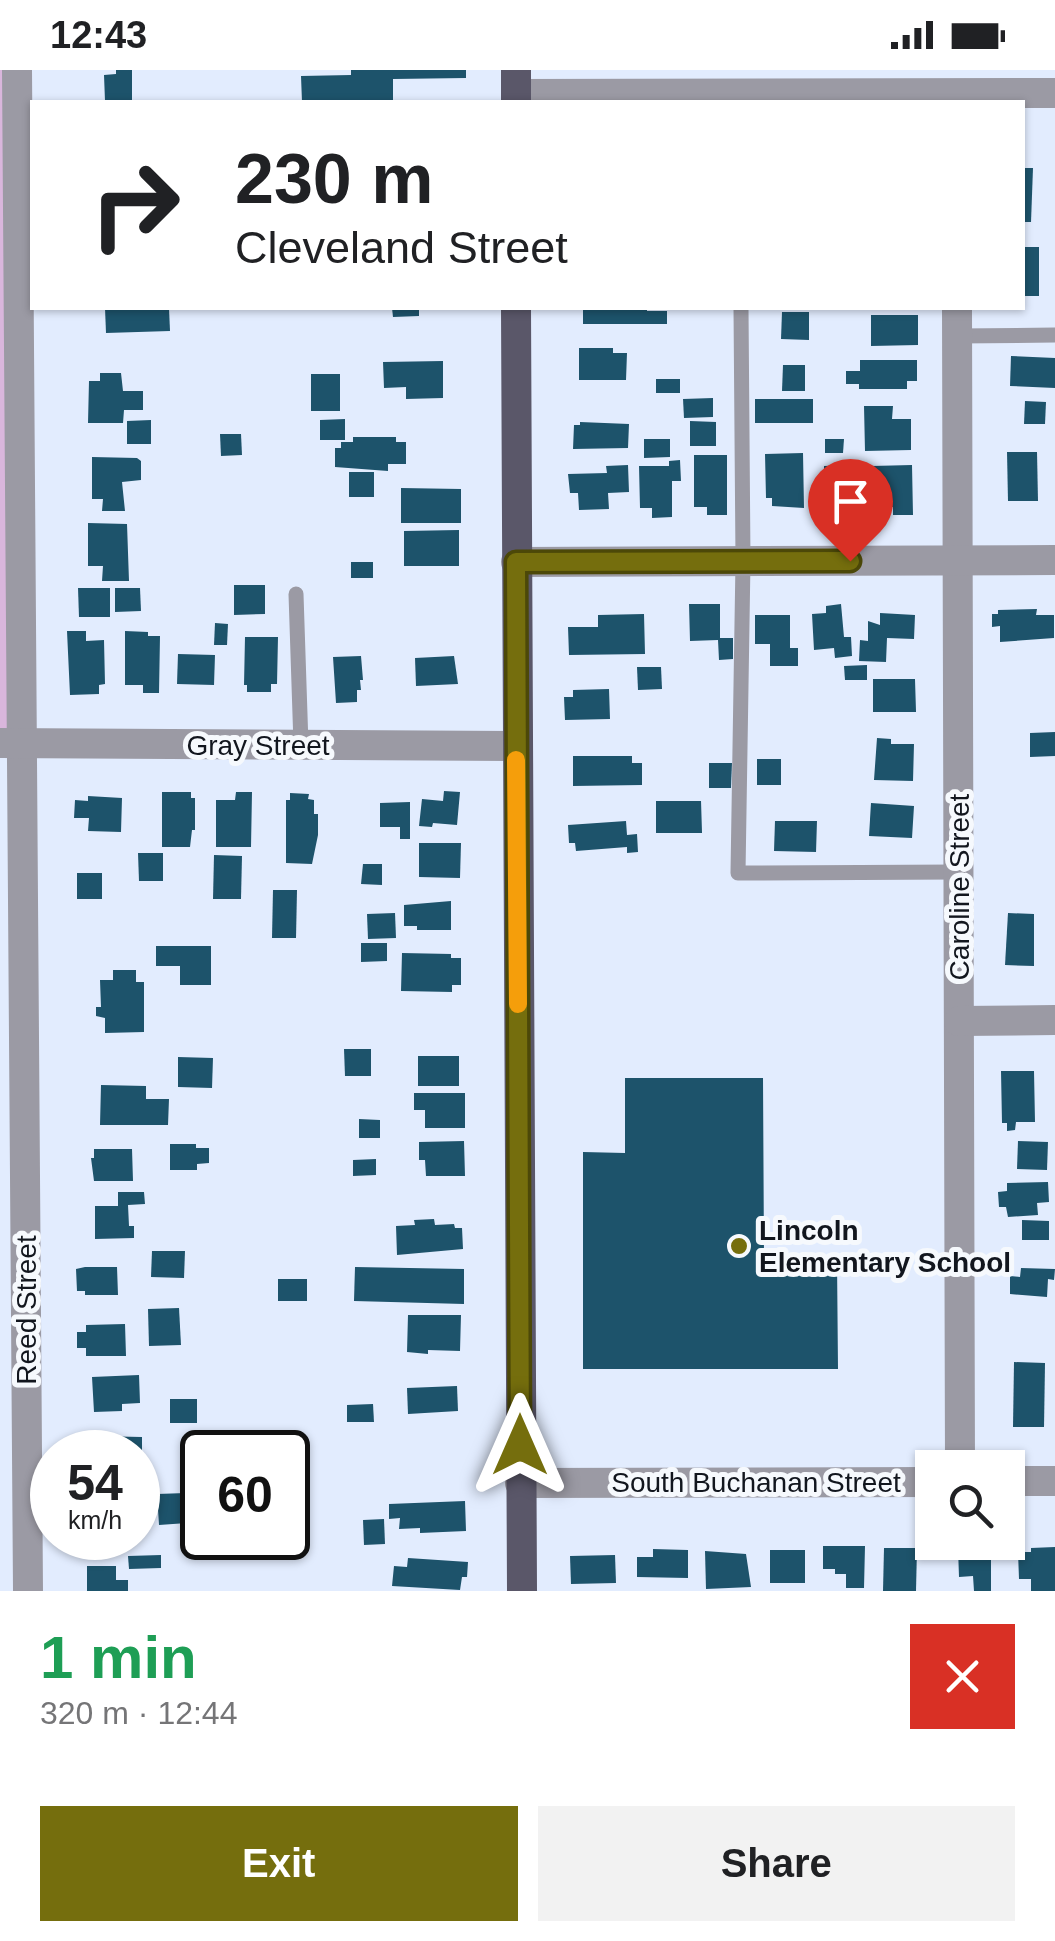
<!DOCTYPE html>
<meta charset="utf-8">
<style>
body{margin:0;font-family:Helvetica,sans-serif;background:#f2f2f2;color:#202124;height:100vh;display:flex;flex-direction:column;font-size:38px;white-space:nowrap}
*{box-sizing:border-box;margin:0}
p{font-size:32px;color:#757577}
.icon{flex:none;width:55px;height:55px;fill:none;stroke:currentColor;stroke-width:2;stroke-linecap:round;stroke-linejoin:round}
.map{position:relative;height:1521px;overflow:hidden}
.side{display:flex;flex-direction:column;background:#fff;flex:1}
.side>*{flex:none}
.banner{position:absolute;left:30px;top:30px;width:995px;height:210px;border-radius:0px;box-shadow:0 2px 8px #0004;background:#fff;color:#202124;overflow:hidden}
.tools{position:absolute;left:915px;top:1380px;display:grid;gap:20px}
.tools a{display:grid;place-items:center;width:110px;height:110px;border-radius:0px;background:#fff;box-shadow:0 2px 8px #0004;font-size:50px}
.speed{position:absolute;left:30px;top:1360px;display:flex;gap:20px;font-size:50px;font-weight:700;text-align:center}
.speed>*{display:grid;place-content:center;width:130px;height:130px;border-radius:50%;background:#fff;box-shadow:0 2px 8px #0004;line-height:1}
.speed small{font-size:25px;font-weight:400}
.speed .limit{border:5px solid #111;border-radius:15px;background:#fff;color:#111}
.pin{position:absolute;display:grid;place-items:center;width:85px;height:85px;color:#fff;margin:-102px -42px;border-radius:50% 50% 50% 0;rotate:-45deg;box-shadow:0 0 10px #0007}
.pin .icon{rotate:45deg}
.me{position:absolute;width:110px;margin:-55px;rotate:0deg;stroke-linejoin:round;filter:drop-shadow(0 0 8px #0008)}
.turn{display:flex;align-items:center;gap:35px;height:210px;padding:0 40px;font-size:45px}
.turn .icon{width:130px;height:130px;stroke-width:2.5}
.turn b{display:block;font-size:70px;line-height:85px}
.round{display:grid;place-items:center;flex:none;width:105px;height:105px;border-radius:0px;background:#f2f2f2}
.overview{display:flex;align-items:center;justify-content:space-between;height:170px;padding:0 40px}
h1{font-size:60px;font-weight:600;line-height:75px;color:#1e9e55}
.cta{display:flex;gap:20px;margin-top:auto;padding:20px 40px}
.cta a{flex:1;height:115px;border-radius:0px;background:#756e0d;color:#fff;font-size:40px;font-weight:600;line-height:115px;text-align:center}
.cta a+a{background:#f2f2f2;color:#202124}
.status{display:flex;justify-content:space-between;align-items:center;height:70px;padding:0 50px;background:#fff;direction:ltr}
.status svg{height:28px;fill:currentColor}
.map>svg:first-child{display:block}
.green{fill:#d9b6dc}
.building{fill:#1d536b}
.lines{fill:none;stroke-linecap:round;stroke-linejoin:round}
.lane{stroke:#9b9aa4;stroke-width:15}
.street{stroke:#9b9aa4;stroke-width:30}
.primary{stroke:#5a5769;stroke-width:30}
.route-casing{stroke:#4c4808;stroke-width:25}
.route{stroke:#756e0d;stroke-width:18}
.slow{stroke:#f59e0b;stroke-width:18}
.poi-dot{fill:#756e0d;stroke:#f6f9fd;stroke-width:4}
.labels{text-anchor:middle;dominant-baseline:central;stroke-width:10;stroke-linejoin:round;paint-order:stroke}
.street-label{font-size:28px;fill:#12161e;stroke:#f6f9fd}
.poi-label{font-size:28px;font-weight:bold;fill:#12161e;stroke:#f6f9fd;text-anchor:start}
</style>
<div class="status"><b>12:43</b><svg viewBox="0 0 49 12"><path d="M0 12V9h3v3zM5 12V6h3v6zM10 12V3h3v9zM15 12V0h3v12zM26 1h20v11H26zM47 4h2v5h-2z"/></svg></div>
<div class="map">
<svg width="1055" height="1521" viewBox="0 0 1055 1521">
<rect width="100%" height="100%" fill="#e2ecfe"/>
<path class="green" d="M 0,0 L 17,0 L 21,674 L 0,673 Z"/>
<g class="building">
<path d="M 116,0 L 132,0 L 132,31 L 105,31 L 104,5 L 116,4 Z"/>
<path d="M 351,0 L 466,0 L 466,8 L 393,9 L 393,32 L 302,32 L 301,6 L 351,5 Z"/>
<path d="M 1022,98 L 1033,98 L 1031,152 L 1022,152 Z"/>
<rect x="1022" y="177" width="17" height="49"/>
<path d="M 105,238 L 169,238 L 170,261 L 106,263 Z"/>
<path d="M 392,238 L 419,238 L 419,246 L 393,247 Z"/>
<path d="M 583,238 L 647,238 L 647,241 L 667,241 L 667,254 L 583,254 Z"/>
<path d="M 782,242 L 809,242 L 809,270 L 781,269 Z"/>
<path d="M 871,245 L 918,245 L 918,275 L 871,276 Z"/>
<path d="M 579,278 L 613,278 L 613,283 L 627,283 L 626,310 L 579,310 Z"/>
<path d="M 1011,286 L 1055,288 L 1055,318 L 1010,316 Z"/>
<path d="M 860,290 L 917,290 L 917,311 L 907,311 L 907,319 L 859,319 L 859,314 L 846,314 L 846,301 L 860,301 Z"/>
<path d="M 443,291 L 443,328 L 406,329 L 406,317 L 384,318 L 383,292 Z"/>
<path d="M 783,295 L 805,295 L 805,321 L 782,321 Z"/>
<path d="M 100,303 L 121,303 L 123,321 L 143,321 L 143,340 L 124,340 L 123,353 L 88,353 L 89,311 L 100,311 Z"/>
<rect x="311" y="304" width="29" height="37"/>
<rect x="656" y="309" width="24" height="14"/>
<path d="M 713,328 L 713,347 L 684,348 L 683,329 Z"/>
<rect x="755" y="329" width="58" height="24"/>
<path d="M 1025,331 L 1046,332 L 1045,354 L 1024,354 Z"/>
<path d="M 864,336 L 893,336 L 892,349 L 911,349 L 911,380 L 865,381 Z"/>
<path d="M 345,349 L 345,370 L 320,370 L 320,350 Z"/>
<path d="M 151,350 L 151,374 L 127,374 L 127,351 Z"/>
<path d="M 690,351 L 716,352 L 716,376 L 690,376 Z"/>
<path d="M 580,352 L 629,354 L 628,378 L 573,379 L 574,355 L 580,355 Z"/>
<path d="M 220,364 L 241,364 L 242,385 L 221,386 Z"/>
<path d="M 353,367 L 396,367 L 396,372 L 406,372 L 406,394 L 388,394 L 388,401 L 335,397 L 335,378 L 341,378 L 341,372 L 353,372 Z"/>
<path d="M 644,369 L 670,369 L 670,387 L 644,388 Z"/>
<path d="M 825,369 L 844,369 L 843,383 L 825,383 Z"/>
<path d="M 1007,382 L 1037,382 L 1038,431 L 1008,431 Z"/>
<path d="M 803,383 L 804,438 L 772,436 L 772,428 L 766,428 L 765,384 Z"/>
<path d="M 694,385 L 727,385 L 727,445 L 707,445 L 707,437 L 694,437 Z"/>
<path d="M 92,387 L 137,388 L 141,391 L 141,410 L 122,412 L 125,441 L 102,441 L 103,429 L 92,429 Z"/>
<path d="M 680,390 L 681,411 L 672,411 L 672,447 L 652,448 L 652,438 L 640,438 L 639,396 L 669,396 L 669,391 Z"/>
<path d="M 628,395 L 629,422 L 608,423 L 609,439 L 579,440 L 578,423 L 570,423 L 568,404 L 607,403 L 606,396 Z"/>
<path d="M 853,395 L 853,446 L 835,446 L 835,437 L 824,437 L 824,396 Z"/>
<path d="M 912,395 L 913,445 L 893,445 L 893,437 L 882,438 L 882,415 L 873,416 L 872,396 Z"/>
<rect x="349" y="402" width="25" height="25"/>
<path d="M 401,418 L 461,419 L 461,453 L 401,453 Z"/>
<path d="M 88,453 L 127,454 L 129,511 L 102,511 L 103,496 L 88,496 Z"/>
<path d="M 459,460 L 459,496 L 404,496 L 404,461 Z"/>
<rect x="351" y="492" width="22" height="16"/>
<path d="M 234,515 L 265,515 L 265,544 L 234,545 Z"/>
<path d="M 78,518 L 110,518 L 110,547 L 79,547 Z"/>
<path d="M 115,518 L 140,518 L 141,541 L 115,542 Z"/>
<path d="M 689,534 L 720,534 L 720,568 L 733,568 L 733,589 L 719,590 L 718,570 L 690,571 Z"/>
<path d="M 841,534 L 844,567 L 851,567 L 852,586 L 835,588 L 834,578 L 814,580 L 812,544 L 826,543 L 826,536 Z"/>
<path d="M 1037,539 L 1036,545 L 1054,545 L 1054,568 L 1000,572 L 1000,556 L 992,557 L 992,544 L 998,544 L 998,540 Z"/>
<path d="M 880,543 L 915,545 L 914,569 L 887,568 L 886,592 L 859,591 L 860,570 L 868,571 L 868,551 L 880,555 Z"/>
<path d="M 644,544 L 645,584 L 569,585 L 568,557 L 598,557 L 598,545 Z"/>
<path d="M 755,545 L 790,545 L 790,578 L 798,578 L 798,596 L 770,596 L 770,574 L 755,574 Z"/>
<path d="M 215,553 L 228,554 L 227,575 L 214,575 Z"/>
<path d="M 67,561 L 86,561 L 86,571 L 104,570 L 105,614 L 99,615 L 99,624 L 70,625 Z"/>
<path d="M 125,561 L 148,562 L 148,566 L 160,566 L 159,623 L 143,623 L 143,615 L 125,615 Z"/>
<path d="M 245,567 L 278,567 L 277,614 L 271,614 L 271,622 L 247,622 L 247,615 L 244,615 Z"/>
<path d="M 178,584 L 215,585 L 214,615 L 177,614 Z"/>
<path d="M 361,586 L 363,610 L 360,610 L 361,620 L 357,620 L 357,632 L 336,633 L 333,587 Z"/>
<path d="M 454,586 L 458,614 L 416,616 L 415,588 Z"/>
<path d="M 867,595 L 867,610 L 845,610 L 844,596 Z"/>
<path d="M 637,597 L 661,597 L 662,619 L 638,620 Z"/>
<path d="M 873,609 L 915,609 L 916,642 L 873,642 Z"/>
<path d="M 609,619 L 610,649 L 565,650 L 564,627 L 573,627 L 573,620 Z"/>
<path d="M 1055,662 L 1055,686 L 1030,687 L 1030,663 Z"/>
<path d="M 877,668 L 891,669 L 891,674 L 914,674 L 913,711 L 874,710 Z"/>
<path d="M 573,686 L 632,686 L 632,693 L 642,693 L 642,715 L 573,716 Z"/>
<rect x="757" y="689" width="24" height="26"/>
<path d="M 709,693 L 732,693 L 731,718 L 709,718 Z"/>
<path d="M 444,721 L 460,722 L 457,755 L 433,753 L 432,757 L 419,756 L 422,729 L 443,731 Z"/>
<path d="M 162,722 L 191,722 L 191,728 L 195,728 L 195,760 L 192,760 L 190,777 L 162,777 Z"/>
<path d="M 236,722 L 252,722 L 251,777 L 216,777 L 216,730 L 235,730 Z"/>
<path d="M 290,723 L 309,724 L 308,729 L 314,730 L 314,744 L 318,744 L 318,765 L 312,794 L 286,793 L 286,730 L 290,730 Z"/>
<path d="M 88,726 L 122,728 L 121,762 L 88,761 L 89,748 L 74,748 L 75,730 L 88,731 Z"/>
<path d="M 656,731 L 701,731 L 702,763 L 656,763 Z"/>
<path d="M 410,732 L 410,769 L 400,769 L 400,757 L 380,757 L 380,733 Z"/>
<path d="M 871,733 L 914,736 L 912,768 L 869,766 Z"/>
<path d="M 626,751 L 627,765 L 637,764 L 638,782 L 627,783 L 627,777 L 576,781 L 575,773 L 569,773 L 568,755 Z"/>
<path d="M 775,751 L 817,751 L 816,782 L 774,781 Z"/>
<path d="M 419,773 L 461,773 L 460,808 L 419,807 Z"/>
<path d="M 138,783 L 163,783 L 163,811 L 139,811 Z"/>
<path d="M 214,785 L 242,786 L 241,829 L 213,829 Z"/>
<path d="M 363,794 L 382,794 L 382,815 L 361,814 Z"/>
<rect x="77" y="803" width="25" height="26"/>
<path d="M 273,820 L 297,820 L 296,868 L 272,868 Z"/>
<path d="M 451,831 L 451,860 L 417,860 L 417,856 L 404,856 L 404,835 Z"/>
<path d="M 395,843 L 396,868 L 368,869 L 367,844 Z"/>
<path d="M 1008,843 L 1034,844 L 1034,896 L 1005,895 Z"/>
<path d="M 361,873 L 387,873 L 387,891 L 361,892 Z"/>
<path d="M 156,876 L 211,876 L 211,915 L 180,915 L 180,896 L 156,896 Z"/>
<path d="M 402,883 L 451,884 L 451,888 L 461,888 L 461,915 L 452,915 L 452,922 L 401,921 Z"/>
<path d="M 113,900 L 136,900 L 136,912 L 144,912 L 144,962 L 105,963 L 105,948 L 96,946 L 96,937 L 101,937 L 100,910 L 113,910 Z"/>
<path d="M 344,979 L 371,979 L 371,1006 L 345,1006 Z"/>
<rect x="418" y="986" width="41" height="30"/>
<path d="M 178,987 L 213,988 L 212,1018 L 178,1017 Z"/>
<path d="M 1001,1001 L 1034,1001 L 1035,1052 L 1016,1052 L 1015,1060 L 1007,1061 L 1007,1053 L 1002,1053 Z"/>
<path d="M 625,1008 L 763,1008 L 764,1190 L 837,1190 L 838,1299 L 583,1299 L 583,1082 L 625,1083 Z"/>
<path d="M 101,1015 L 146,1016 L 146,1029 L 169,1029 L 168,1055 L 100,1055 Z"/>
<path d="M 414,1023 L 465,1023 L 465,1058 L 425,1058 L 425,1040 L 414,1040 Z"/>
<path d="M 359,1049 L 380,1050 L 380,1068 L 359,1068 Z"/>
<path d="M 464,1071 L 465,1106 L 426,1106 L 425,1090 L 419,1090 L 419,1072 Z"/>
<path d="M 1018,1071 L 1048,1072 L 1047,1100 L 1017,1099 Z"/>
<path d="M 170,1074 L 196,1074 L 196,1078 L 209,1078 L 209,1093 L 197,1094 L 197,1100 L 170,1100 Z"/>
<path d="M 94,1079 L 132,1079 L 133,1111 L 94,1111 L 91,1088 L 94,1088 Z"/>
<path d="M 376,1089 L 376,1105 L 353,1106 L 353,1090 Z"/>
<path d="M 1048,1112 L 1049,1132 L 1037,1133 L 1038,1145 L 1008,1147 L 1006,1137 L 999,1137 L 998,1122 L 1007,1121 L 1007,1113 Z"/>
<path d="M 118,1122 L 144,1122 L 145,1134 L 128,1135 L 129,1156 L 134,1156 L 134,1168 L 95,1169 L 95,1136 L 118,1136 Z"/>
<path d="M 434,1149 L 435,1155 L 454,1154 L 455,1158 L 462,1158 L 463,1179 L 397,1185 L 396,1156 L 415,1155 L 414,1150 Z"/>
<path d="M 1022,1150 L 1049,1151 L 1049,1170 L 1022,1170 Z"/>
<path d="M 152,1181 L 185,1181 L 184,1208 L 151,1207 Z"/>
<path d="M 85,1197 L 117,1197 L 118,1225 L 85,1225 L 85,1221 L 77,1221 L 76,1199 Z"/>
<path d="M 355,1197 L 464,1199 L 464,1234 L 354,1231 Z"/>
<path d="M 1021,1198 L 1055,1199 L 1054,1210 L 1048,1209 L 1047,1227 L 1010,1224 L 1010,1206 L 1020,1207 Z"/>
<rect x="278" y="1209" width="29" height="22"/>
<path d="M 179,1238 L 181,1275 L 149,1276 L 148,1239 Z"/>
<path d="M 408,1245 L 461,1245 L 460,1281 L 428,1280 L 428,1284 L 407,1282 Z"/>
<path d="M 125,1254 L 126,1286 L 86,1286 L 86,1278 L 77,1278 L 77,1262 L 86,1262 L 86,1255 Z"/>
<path d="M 1014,1292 L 1045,1293 L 1044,1357 L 1013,1357 Z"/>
<path d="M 139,1305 L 140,1333 L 122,1334 L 122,1341 L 94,1342 L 92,1307 Z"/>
<path d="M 457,1316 L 458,1341 L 408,1344 L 407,1318 Z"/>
<rect x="170" y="1329" width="27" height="24"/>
<path d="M 373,1334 L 374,1352 L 347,1352 L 347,1335 Z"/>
<path d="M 93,1366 L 142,1367 L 142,1381 L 87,1382 L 87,1377 L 93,1378 Z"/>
<path d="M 181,1388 L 202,1389 L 202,1415 L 180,1413 Z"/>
<path d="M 186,1423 L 187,1453 L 159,1455 L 157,1424 Z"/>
<path d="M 465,1431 L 466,1461 L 420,1463 L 420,1458 L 399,1459 L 400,1448 L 389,1449 L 389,1434 Z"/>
<path d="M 384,1449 L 385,1474 L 364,1475 L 363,1450 Z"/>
<path d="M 823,1476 L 865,1476 L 864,1518 L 846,1518 L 846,1504 L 835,1504 L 835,1499 L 823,1499 Z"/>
<path d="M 1055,1477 L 1055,1521 L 1031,1521 L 1031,1509 L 1019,1509 L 1018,1482 L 1031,1482 L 1031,1478 Z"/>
<path d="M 884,1478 L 917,1478 L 916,1521 L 883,1521 Z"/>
<path d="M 958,1478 L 991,1478 L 991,1521 L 974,1521 L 973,1506 L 959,1507 Z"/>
<path d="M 653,1479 L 688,1480 L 688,1508 L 637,1507 L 637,1487 L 653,1487 Z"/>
<rect x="770" y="1480" width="35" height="33"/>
<path d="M 705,1481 L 746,1484 L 751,1517 L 706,1519 Z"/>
<path d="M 161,1485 L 161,1498 L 129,1499 L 128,1486 Z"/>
<path d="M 615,1485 L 616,1513 L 571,1514 L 570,1486 Z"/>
<path d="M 408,1488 L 468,1492 L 467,1507 L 462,1507 L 460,1520 L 392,1516 L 394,1496 L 407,1497 Z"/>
<path d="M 87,1496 L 116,1496 L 116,1510 L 128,1510 L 128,1521 L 87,1521 Z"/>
</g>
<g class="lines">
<g class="lane">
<path d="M 741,238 L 743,491 L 738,803 L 958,802"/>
<path d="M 957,266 L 1055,265"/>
<path d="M 296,524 L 301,675"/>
</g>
<g class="street">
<path d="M 17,0 L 28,1521"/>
<path d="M 516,24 L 1055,23"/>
<path d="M 957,238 L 960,1398"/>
<path d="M 516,492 L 1055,490"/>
<path d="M 0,673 L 516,676"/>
<path d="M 959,951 L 1055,950"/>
<path d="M 1008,1411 L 1055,1411"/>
<path d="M 520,1413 L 932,1412"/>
</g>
<g class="primary">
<path d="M 516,0 L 516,32"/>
<path d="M 516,238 L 522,1521"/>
</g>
</g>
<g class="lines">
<g class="route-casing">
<path id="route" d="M 520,1375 L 516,492 L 850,491"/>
</g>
<use href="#route" class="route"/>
<path class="slow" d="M 516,690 L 518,934"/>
</g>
<circle class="poi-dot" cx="739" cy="1176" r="10"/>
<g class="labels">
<g class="street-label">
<text x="258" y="675">Gray Street</text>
<text transform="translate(959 817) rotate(-90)">Caroline Street</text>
<text transform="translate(26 1240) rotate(-90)">Reed Street</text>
<text x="756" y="1412">South Buchanan Street</text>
</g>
<g class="poi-label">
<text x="759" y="1160">Lincoln<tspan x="759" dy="32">Elementary School</tspan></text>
</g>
</g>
</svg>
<div class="tools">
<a><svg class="icon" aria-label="search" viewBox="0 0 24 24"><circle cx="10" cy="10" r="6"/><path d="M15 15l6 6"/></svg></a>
</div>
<div class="speed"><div>54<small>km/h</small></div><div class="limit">60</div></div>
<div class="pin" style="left:850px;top:491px;background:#d93025"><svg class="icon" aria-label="arrive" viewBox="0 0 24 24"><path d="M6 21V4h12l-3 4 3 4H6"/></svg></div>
<svg class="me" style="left:520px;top:1375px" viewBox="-20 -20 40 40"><path d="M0-17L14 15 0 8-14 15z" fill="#756e0d" stroke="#fff" stroke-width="4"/></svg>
<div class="banner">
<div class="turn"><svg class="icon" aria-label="right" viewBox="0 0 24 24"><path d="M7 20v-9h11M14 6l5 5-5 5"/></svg><div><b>230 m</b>Cleveland Street</div></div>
</div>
</div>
<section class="side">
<div class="overview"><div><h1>1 min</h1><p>320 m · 12:44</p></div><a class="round" style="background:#d93025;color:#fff"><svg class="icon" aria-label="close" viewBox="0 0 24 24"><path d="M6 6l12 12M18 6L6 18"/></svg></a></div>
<div class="cta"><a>Exit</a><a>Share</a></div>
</section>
